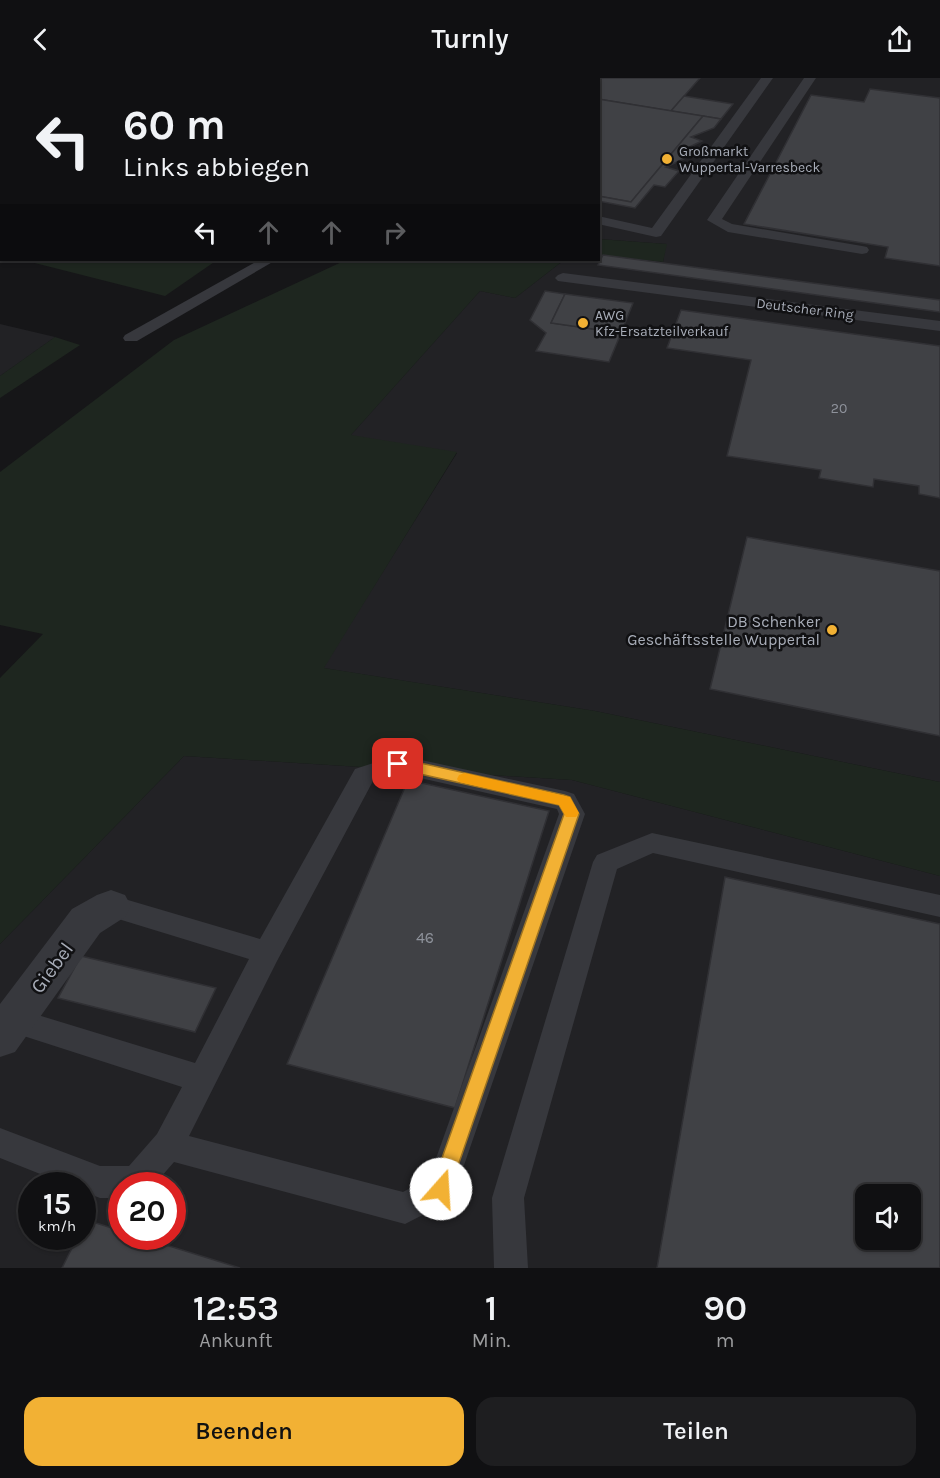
<!DOCTYPE html>
<html lang="de">
<meta charset="utf-8">
<style>
body{margin:0;font-family:Karla,sans-serif;background:#1e1e20;color:#f1f3f6;height:100vh;display:flex;flex-direction:column;font-size:22px;white-space:nowrap}
*{box-sizing:border-box;margin:0}
p{font-size:20px;color:#9c9d9f}
.icon{flex:none;width:33px;height:33px;fill:none;stroke:currentColor;stroke-width:2;stroke-linecap:round;stroke-linejoin:round}
.map{position:relative;height:1190px;overflow:hidden}
.panel{display:flex;flex-direction:column;background:#101012;flex:1}
.panel>*{flex:none}
.guide{position:absolute;left:0px;top:0px;width:600px;height:183px;box-shadow:0 2px 4px #0004,0 0 0 2px #303032;background:#101012;color:#f1f3f6;overflow:hidden}
.buttons{position:absolute;left:855px;top:1106px;display:grid;gap:12px}
.buttons a{display:grid;place-items:center;width:66px;height:66px;border-radius:12px;background:#101012;box-shadow:0 2px 4px #0004,0 0 0 2px #303032;font-size:30px}
.speed{position:absolute;left:18px;top:1094px;display:flex;gap:12px;font-size:30px;font-weight:700;text-align:center}
.speed>*{display:grid;place-content:center;width:78px;height:78px;border-radius:50%;background:#101012;box-shadow:0 2px 4px #0004,0 0 0 2px #303032;line-height:1}
.speed small{font-size:15px;font-weight:400}
.speed .limit{border:9px solid #d22;background:#fff;color:#111}
.pin{position:absolute;display:grid;place-items:center;width:51px;height:51px;color:#fff;margin:-26px;border-radius:12px;box-shadow:0 3px 9px #0006}
.me{position:absolute;width:66px;margin:-33px;rotate:19deg;stroke-linejoin:round;filter:drop-shadow(0 0 4px #0008)}
.turn{display:flex;align-items:center;gap:21px;height:126px;padding:0 24px;font-size:27px}
.turn .icon{width:78px;height:78px;stroke-width:2.5}
.turn b{display:block;font-size:42px;line-height:51px}
.lanes{display:flex;align-items:center;height:57px;padding:0 24px;background:#0003;justify-content:center;gap:30px;direction:ltr}
.lanes .off{opacity:.35}
.eta{display:flex;justify-content:space-evenly;align-items:center;height:102px;text-align:center}
.eta b{font-size:36px;font-weight:600;line-height:42px}
.primary-button{display:flex;gap:12px;margin-top:auto;padding:12px 24px}
.primary-button a{flex:1;height:69px;border-radius:18px;background:#f2b134;color:#111;font-size:24px;font-weight:600;line-height:69px;text-align:center}
.primary-button a+a{background:#1e1e20;color:#f1f3f6}
header{display:flex;justify-content:space-between;align-items:center;height:78px;padding:0 24px;background:#101012;font-size:27px;font-weight:600}
.map>svg:first-child{display:block}
.built{fill:#222225;fill-rule:evenodd}
.green{fill:#1e261f}
.building{fill:#404145;stroke:#303034;stroke-width:1.5;fill-rule:evenodd}
.lines{fill:none;stroke-linecap:round;stroke-linejoin:round}
.lane{fill:#37383d;fill-rule:evenodd}
.street{fill:#37383d;fill-rule:evenodd}
.route{fill:#f2b134;stroke:#9d7322;stroke-width:1.5}
.slow{fill:#f59e0b}
.poi-dot{fill:#f2b134;stroke:#111113;stroke-width:2}
.labels{text-anchor:middle;dominant-baseline:central;stroke-width:5;stroke-linejoin:round;paint-order:stroke}
.far-poi-label{font-size:14px;fill:#a8adb8;stroke:#111113;text-anchor:start}
.far-street-label{font-size:14px;fill:#a8adb8;stroke:#111113}
.number-label{font-size:14px;fill:#8e929b}
.poi-label{font-size:16px;fill:#a8adb8;stroke:#111113;text-anchor:end}
.near-number-label{font-size:16px;fill:#8e929b}
.near-street-label{font-size:20px;fill:#a8adb8;stroke:#111113}
</style>
<header><svg class="icon" aria-label="back" viewBox="0 0 24 24"><path d="M15 5l-7 7 7 7"/></svg>Turnly<svg class="icon" aria-label="share" viewBox="0 0 24 24"><path d="M12 15V3M7 8l5-5 5 5M5 13v7h14v-7"/></svg></header>
<div class="map">
<svg width="940" height="1190" viewBox="0 0 940 1190">
<rect width="100%" height="100%" fill="#161618"/>
<g class="built">
<path d="M 404,0 L 940,0 L 940,704 L 595,633 L 323,590 L 457,375 L 350,358 L 480,213 L 515,220 L 564,182 L 598,182 L 599,177 L 663,184 L 666,166 L 599,161 L 598,2 L 402,1 Z"/>
<path d="M 0,246 L 55,259 L 0,298 Z"/>
<path d="M 184,678 L 572,702 L 940,798 L 940,1190 L 0,1190 L 0,866 ZM 32,1107 L 82,1107 L 82,1158 L 32,1158 ZM 122,1107 L 172,1107 L 172,1158 L 122,1158 ZM 866,1116 L 910,1116 L 910,1161 L 866,1161 Z"/>
</g>
<g class="green">
<path d="M 598,161 L 667,166 L 663,184 L 599,177 Z"/>
<path d="M 23,182 L 217,182 L 165,218 Z"/>
<path d="M 346,182 L 564,182 L 515,220 L 480,213 L 351,357 L 457,374 L 324,590 L 595,633 L 940,704 L 940,798 L 572,702 L 184,678 L 0,866 L 0,600 L 43,556 L 0,547 L 0,394 L 174,262 Z"/>
<path d="M 55,259 L 80,267 L 0,320 L 0,298 Z"/>
</g>
<g class="building">
<path d="M 475,0 L 540,0 L 473,2 Z"/>
<path d="M 580,0 L 700,0 L 671,33 L 598,21 L 598,2 L 579,2 Z"/>
<path d="M 870,11 L 940,20 L 940,188 L 885,180 L 888,169 L 744,146 L 811,17 L 864,24 Z"/>
<path d="M 684,18 L 733,26 L 721,41 L 671,33 Z"/>
<path d="M 598,21 L 703,38 L 631,124 L 598,118 Z"/>
<path d="M 703,38 L 721,41 L 714,50 L 691,59 L 702,63 L 679,74 L 690,78 L 666,89 L 679,93 L 665,109 L 654,107 L 635,130 L 598,123 L 598,118 L 631,124 Z"/>
<path d="M 603,177 L 940,222 L 940,234 L 598,187 Z"/>
<path d="M 545,213 L 565,216 L 551,245 L 621,255 L 609,284 L 536,273 L 546,255 L 530,242 Z"/>
<path d="M 565,216 L 633,225 L 621,255 L 551,245 Z"/>
<path d="M 681,232 L 940,268 L 940,420 L 919,416 L 919,408 L 874,401 L 873,409 L 819,400 L 821,392 L 727,378 L 751,282 L 667,270 Z"/>
<path d="M 747,459 L 940,493 L 940,658 L 710,611 Z"/>
<path d="M 408,702 L 549,733 L 455,1030 L 287,986 Z"/>
<path d="M 725,799 L 940,846 L 940,1190 L 657,1190 ZM 866,1116 L 910,1116 L 910,1161 L 866,1161 Z"/>
<path d="M 81,878 L 216,910 L 195,954 L 58,920 Z"/>
<path d="M 86,1142 L 122,1153 L 122,1158 L 137,1158 L 240,1190 L 62,1190 L 78,1158 L 82,1158 L 82,1148 Z"/>
</g>
<g class="lines">
<g class="lane">
<path d="M 432,0 L 444,0 L 431,2 Z"/>
<path d="M 548,0 L 560,0 L 547,2 Z"/>
<path d="M 761,0 L 773,0 L 661,158 L 656,159 L 598,146 L 598,138 L 652,150 Z"/>
<path d="M 804,0 L 816,0 L 722,141 L 732,146 L 862,168 L 867,169 L 869,172 L 867,175 L 862,176 L 728,154 L 707,142 Z"/>
<path d="M 259,182 L 276,182 L 137,263 L 125,263 L 123,260 L 125,257 Z"/>
<path d="M 563,195 L 940,243 L 940,253 L 558,203 L 555,200 L 558,197 Z"/>
<path d="M 398,677 L 565,713 L 574,716 L 585,736 L 452,1122 L 405,1146 L 174,1084 L 154,1107 L 122,1107 L 122,1120 L 100,1120 L 82,1113 L 82,1107 L 68,1107 L 0,1080 L 0,1050 L 100,1088 L 129,1088 L 157,1056 L 182,1009 L 5,952 L 1,943 L 5,934 L 15,930 L 195,985 L 249,881 L 102,836 L 98,828 L 102,820 L 111,817 L 260,861 L 355,691 ZM 398,695 L 557,731 L 559,736 L 429,1100 L 403,1114 L 189,1058 L 277,883 L 373,703 Z"/>
<path d="M 652,755 L 940,817 L 940,839 L 653,775 L 617,791 L 524,1120 L 528,1190 L 494,1190 L 492,1120 L 593,784 L 597,777 Z"/>
</g>
<g class="street">
<path d="M 235,0 L 253,0 L 234,2 Z"/>
<path d="M 0,137 L 2,137 L 0,150 Z"/>
<path d="M 111,812 L 125,817 L 131,828 L 125,839 L 100,855 L 15,974 L 0,979 L 0,926 L 72,831 L 97,817 Z"/>
</g>
</g>
<path class="route" d="M 398,680 L 564,717 L 570,719 L 579,736 L 450,1111 L 447,1117 L 441,1120 L 434,1117 L 431,1111 L 564,736 L 559,727 L 393,690 L 391,686 L 393,682 Z"/>
<path class="slow" d="M 465,695 L 570,719 L 579,735 L 576,739 L 566,739 L 559,727 L 459,704 L 457,701 L 459,697 Z"/>
<g class="poi-dot">
<circle cx="667" cy="81" r="6"/>
<circle cx="583" cy="245" r="6"/>
<circle cx="832" cy="552" r="6"/>
</g>
<g class="labels">
<g class="far-poi-label">
<text x="679" y="73">Großmarkt<tspan x="679" dy="16">Wuppertal-Varresbeck</tspan></text>
<text x="595" y="237">AWG<tspan x="595" dy="16">Kfz-Ersatzteilverkauf</tspan></text>
</g>
<g class="far-street-label">
<text transform="translate(805 231) rotate(7)">Deutscher Ring</text>
</g>
<g class="number-label">
<text x="839" y="330">20</text>
</g>
<g class="poi-label">
<text x="820" y="543">DB Schenker<tspan x="820" dy="18">Geschäftsstelle Wuppertal</tspan></text>
</g>
<g class="near-number-label">
<text x="425" y="859">46</text>
</g>
<g class="near-street-label">
<text transform="translate(52 890) rotate(-54)">Giebel</text>
</g>
</g>
</svg>
<div class="buttons">
<a><svg class="icon" aria-label="sound" viewBox="0 0 24 24"><path d="M4 9h4l5-4v14l-5-4H4zM17 9q2 3 0 6"/></svg></a>
</div>
<div class="speed"><div>15<small>km/h</small></div><div class="limit">20</div></div>
<div class="pin" style="left:398px;top:686px;background:#d93025"><svg class="icon" aria-label="arrive" viewBox="0 0 24 24"><path d="M6 21V4h12l-3 4 3 4H6"/></svg></div>
<svg class="me" style="left:441px;top:1111px" viewBox="-20 -20 40 40"><circle r="19" fill="#fff"/><path d="M0-13L10 11 0 6-10 11z" fill="#f2b134"/></svg>
<div class="guide">
<div class="turn"><svg class="icon" aria-label="left" viewBox="0 0 24 24"><path d="M17 20v-9H6M10 6l-5 5 5 5"/></svg><div><b>60 m</b>Links abbiegen</div></div>
<div class="lanes"><svg class="icon" aria-label="left" viewBox="0 0 24 24"><path d="M17 20v-9H6M10 6l-5 5 5 5"/></svg><svg class="icon off" aria-label="ahead" viewBox="0 0 24 24"><path d="M12 20V5M6 11l6-6 6 6"/></svg><svg class="icon off" aria-label="ahead" viewBox="0 0 24 24"><path d="M12 20V5M6 11l6-6 6 6"/></svg><svg class="icon off" aria-label="right" viewBox="0 0 24 24"><path d="M7 20v-9h11M14 6l5 5-5 5"/></svg></div>
</div>
</div>
<section class="panel">
<div class="eta">
<div><b>12:53</b><p>Ankunft</p></div>
<div><b>1</b><p>Min.</p></div>
<div><b>90</b><p>m</p></div>
</div>
<div class="primary-button"><a>Beenden</a><a>Teilen</a></div>
</section>
